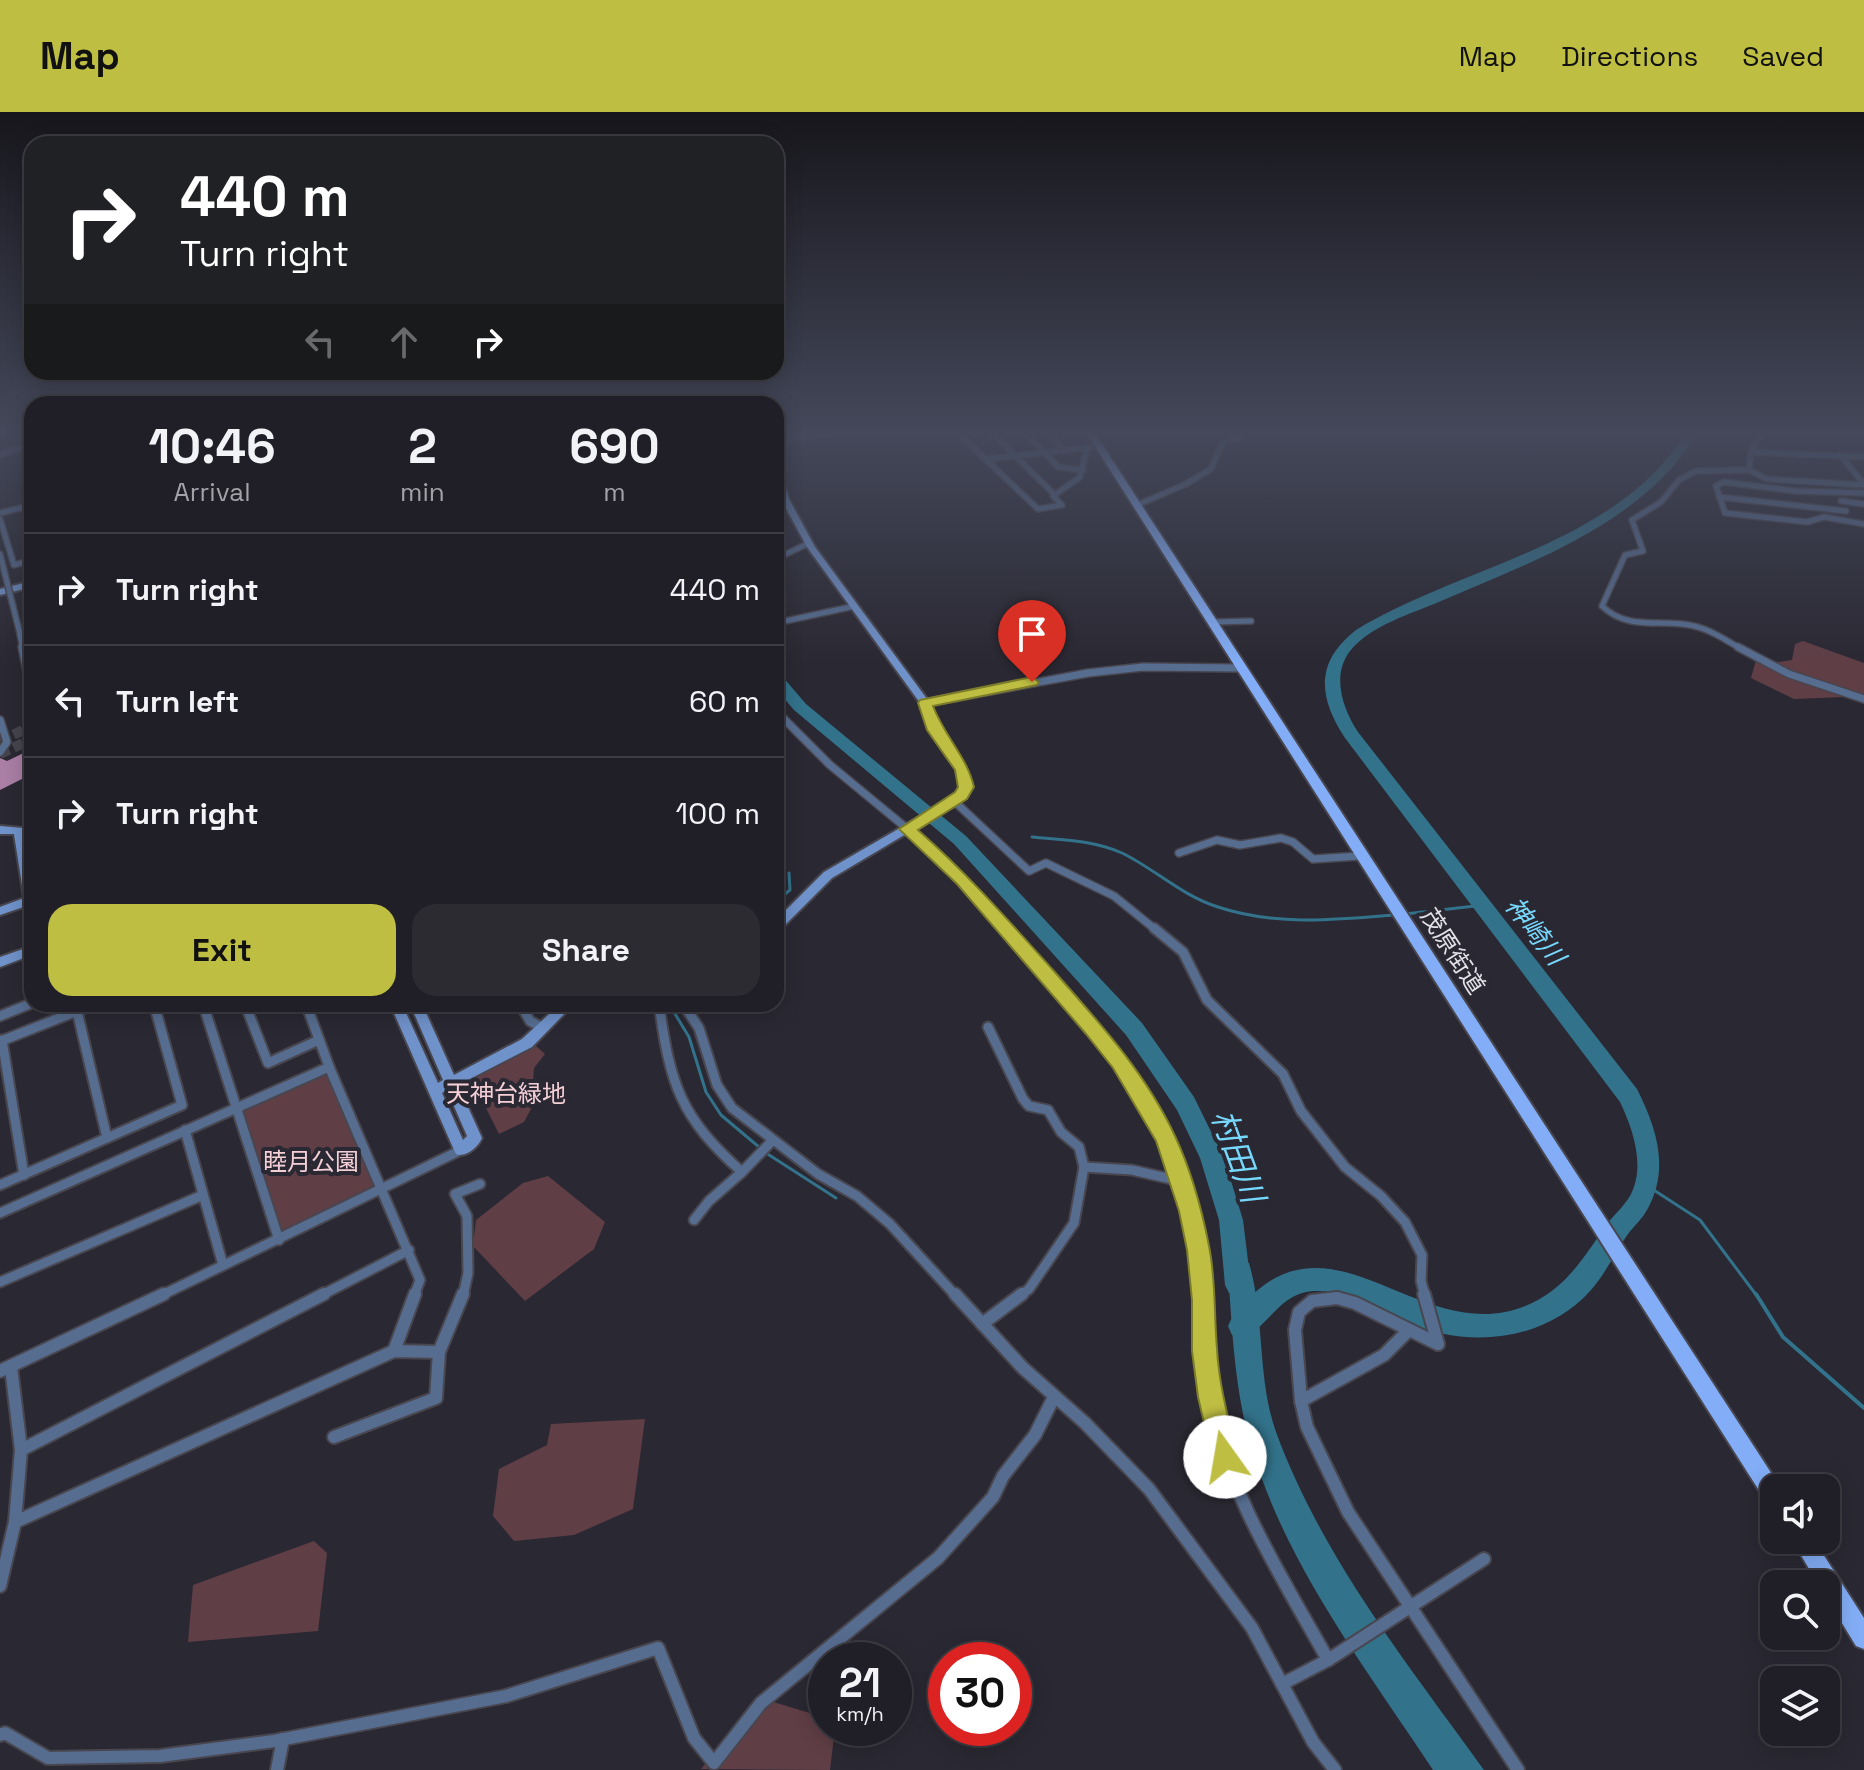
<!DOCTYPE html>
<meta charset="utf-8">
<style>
body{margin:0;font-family:"Space Grotesk","Noto Sans JP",sans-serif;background:#2d2b32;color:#f1f3f6;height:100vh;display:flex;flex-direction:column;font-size:30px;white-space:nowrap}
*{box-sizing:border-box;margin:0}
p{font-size:26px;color:#a2a2a7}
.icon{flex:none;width:44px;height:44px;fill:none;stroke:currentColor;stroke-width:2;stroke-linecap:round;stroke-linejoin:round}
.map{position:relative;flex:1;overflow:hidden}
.drawer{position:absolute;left:24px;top:284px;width:760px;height:616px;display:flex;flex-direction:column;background:#201e26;border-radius:24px;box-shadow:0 4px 20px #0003,0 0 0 2px #3d3c43}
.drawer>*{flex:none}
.hud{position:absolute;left:24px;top:24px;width:760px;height:244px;border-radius:24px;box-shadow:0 4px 20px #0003,0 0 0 2px #3d3c43;background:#202124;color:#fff;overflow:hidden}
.controls{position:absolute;left:1760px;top:1362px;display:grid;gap:16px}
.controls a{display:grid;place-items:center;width:80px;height:80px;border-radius:16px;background:#201e26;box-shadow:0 4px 20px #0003,0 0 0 2px #3d3c43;font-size:40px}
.speed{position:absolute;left:808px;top:1530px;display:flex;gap:16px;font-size:40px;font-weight:700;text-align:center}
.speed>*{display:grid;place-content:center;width:104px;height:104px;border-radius:50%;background:#201e26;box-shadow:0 4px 20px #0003,0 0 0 2px #3d3c43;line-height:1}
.speed small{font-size:20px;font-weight:400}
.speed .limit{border:12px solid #d22;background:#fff;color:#111}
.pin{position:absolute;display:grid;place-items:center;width:68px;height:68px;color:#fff;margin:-82px -34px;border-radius:50% 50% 50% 0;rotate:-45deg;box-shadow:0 0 8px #0007}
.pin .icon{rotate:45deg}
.me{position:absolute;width:88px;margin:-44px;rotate:347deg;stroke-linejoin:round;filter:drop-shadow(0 0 6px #0008)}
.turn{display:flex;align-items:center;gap:28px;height:168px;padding:0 24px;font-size:36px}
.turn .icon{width:104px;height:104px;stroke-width:2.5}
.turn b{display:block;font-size:56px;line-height:68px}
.lanes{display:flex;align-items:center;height:76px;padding:0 24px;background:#0003;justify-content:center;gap:40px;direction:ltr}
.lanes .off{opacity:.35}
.eta{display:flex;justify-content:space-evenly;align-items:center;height:136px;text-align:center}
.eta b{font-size:48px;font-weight:800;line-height:56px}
.action{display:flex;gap:16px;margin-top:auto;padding:16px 24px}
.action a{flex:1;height:92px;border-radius:24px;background:#bebe42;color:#111;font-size:32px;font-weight:800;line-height:92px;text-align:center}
.action a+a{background:#2d2b32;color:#f1f3f6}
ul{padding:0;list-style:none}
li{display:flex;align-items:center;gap:24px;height:112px;padding:0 24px;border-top:2px solid #3d3c43}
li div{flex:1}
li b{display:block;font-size:30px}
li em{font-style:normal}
header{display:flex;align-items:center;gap:48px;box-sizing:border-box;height:112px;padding:0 40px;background:#bebe42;color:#111}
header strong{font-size:38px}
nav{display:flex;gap:44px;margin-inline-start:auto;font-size:28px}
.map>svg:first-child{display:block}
.green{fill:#603e46}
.water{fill:#32728a}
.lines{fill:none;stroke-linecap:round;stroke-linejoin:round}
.stream-far1{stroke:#32728a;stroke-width:3}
.stream{stroke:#32728a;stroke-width:4}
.river{fill:#32728a;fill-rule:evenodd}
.building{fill:#aa7ea5}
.secondary-tunnel{stroke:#46444d;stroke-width:10;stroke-dasharray:10 5;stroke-linecap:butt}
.street-far3-casing{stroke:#48464f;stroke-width:8}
.street-far2-casing{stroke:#48464f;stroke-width:10}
.street-far1-casing{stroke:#48464f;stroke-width:13}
.street-casing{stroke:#48464f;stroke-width:16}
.secondary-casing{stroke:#48464f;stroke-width:4}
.primary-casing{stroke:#48464f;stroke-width:4}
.street-far3{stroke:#576d90;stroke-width:5}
.street-far2{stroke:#576d90;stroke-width:7}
.street-far1{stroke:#576d90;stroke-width:9}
.street{stroke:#576d90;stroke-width:12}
.secondary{fill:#7092ca;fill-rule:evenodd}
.primary{fill:#83aef7;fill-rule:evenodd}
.street-bridge-casing{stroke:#48464f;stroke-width:8;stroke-linecap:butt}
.street-bridge{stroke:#576d90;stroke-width:5}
.route{fill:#bebe42;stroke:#7c7c2b;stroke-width:2}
.labels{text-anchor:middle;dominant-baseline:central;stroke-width:8;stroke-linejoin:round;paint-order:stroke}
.street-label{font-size:24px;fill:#e4e2e9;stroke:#2a2832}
.park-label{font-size:24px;fill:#f4cfd6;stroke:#2a2832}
.water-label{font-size:26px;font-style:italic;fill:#77d8fd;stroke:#2a2832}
.near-water-label{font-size:32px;font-style:italic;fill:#77d8fd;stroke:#2a2832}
</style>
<header>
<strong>Map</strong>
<nav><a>Map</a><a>Directions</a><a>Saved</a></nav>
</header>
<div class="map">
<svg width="1864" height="1658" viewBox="0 0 1864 1658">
<rect width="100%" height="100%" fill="#2a2832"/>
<g class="green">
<path d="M 1803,529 L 1864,551 L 1864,590 L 1845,585 L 1794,587 L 1751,566 L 1756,548 L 1779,550 L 1792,548 L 1795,532 Z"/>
<path d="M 536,934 L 545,942 L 534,956 L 531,997 L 524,1010 L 499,1022 L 473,970 L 478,964 Z"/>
<path d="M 330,957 L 383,1076 L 279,1128 L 237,997 Z"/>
<path d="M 548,1064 L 605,1110 L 594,1137 L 525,1189 L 473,1134 L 476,1108 L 523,1071 Z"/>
<path d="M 645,1307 L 633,1397 L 574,1423 L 514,1429 L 493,1404 L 499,1357 L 547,1333 L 551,1312 Z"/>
<path d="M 314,1429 L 327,1441 L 318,1519 L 188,1530 L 193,1473 Z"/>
<path d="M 760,1586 L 826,1606 L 826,1616 L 835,1616 L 830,1658 L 701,1657 Z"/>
</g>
<path class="water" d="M 1227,1145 L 1249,1151 C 1265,1206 1257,1266 1276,1320 C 1322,1445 1407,1551 1484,1658 L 1433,1658 C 1366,1556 1287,1455 1252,1337 C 1233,1275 1232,1209 1227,1145 Z"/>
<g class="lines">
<g class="stream-far1">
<path d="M 776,574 L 780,573"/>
<path d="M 1032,725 C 1063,728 1093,728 1122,741 C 1155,757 1182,784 1218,795 C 1275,814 1335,808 1394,803"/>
<path d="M 776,789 L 790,778 L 789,761"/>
<path d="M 1405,802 L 1484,793"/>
<path d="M 669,892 L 689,925 L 706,980 L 721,1003 L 766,1041 L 836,1086"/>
<path d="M 1646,1073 L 1700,1108 L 1757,1184"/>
</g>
<path class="stream" d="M 1756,1182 L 1783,1225 L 1864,1296"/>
<g class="river">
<path d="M 1686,320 L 1698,320 C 1645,410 1532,450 1441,489 C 1411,502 1371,513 1350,539 C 1331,564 1343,597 1358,620 L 1637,977 C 1657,1017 1670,1057 1647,1098 C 1642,1107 1634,1114 1628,1122 C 1615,1140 1606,1161 1591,1178 C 1545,1230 1467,1237 1406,1210 C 1377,1197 1349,1178 1315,1179 C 1279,1180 1270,1215 1241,1227 L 1232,1223 L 1228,1214 C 1234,1199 1247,1187 1259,1177 C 1347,1105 1433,1245 1538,1188 C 1570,1170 1586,1142 1607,1112 C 1614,1103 1624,1094 1630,1084 C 1646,1055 1633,1017 1620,990 L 1345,626 C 1318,585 1315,550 1356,518 C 1461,454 1619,432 1686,320 Z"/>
<path d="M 776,562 L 782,564 L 806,592 L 966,724 L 1142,911 L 1194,985 L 1224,1046 L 1243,1108 L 1251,1173 L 1247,1181 L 1238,1185 L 1229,1181 L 1225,1173 L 1219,1108 L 1200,1046 L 1177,998 L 1126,923 L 954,732 L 794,598 L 776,577 Z"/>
</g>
</g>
<path class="building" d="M 32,637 L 32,662 L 0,678 L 0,646 L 7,649 Z"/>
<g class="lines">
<g class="secondary-tunnel">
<path d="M 0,629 L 32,614"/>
<path d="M 0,642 L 32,627"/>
</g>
<g class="street-far3-casing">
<g id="street-far3">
<path d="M 957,320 L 1038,397 L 1062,393 L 1053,384 L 1080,365 L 1087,336"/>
<path d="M 991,320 L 1055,383"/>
<path d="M 1025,320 L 1058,355 L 1083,358"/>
<path d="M 1050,320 L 1064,339"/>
<path d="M 782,328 L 833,320"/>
<path d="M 1751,340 L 1864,345"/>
<path d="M 0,343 L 32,332"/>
<path d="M 1840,343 L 1864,372"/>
<path d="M 988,347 L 1091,335"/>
<path d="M 1749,358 L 1751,340 L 1762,320"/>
<path d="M 1864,381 L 1795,379 L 1724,370 L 1716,374 L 1725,401 L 1807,410 L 1824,405 L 1864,412"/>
<path d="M 1719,385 L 1846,399"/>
<path d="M 1841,389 L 1864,392"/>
<path d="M 1137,393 L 1186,372 L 1211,357 L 1222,331 L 1254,320"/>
<path d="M 0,401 L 32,393"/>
<path d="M 0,407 L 14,453 L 32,448"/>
<path d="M 776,439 L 784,443 L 809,431"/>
<path d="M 0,442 L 5,462"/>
<path d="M 1213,510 L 1251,509"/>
<path d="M 776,511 L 855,494"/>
<path d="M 19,518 L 23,537"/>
<path d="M 1741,537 C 1726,528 1711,518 1694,514 C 1662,506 1629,520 1602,494 L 1625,443 L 1643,439 L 1632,408 L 1661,390 L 1679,368 L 1696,359 L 1749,358 L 1767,367 L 1864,373"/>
</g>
</g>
<g class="street-far2-casing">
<g id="street-far2">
<path d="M 22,535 L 32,584"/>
<path d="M 1738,535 L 1789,562 L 1864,587"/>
<path d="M 925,591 L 1088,561 L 1143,555 L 1241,556"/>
<path d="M 776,599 L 830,653 L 933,738 L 1007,818"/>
<path d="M 0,608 L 7,630 L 0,640"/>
<path d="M 954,689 L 1029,759 L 1046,751 L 1114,784 L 1156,818"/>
<path d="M 1179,741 L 1217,728 L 1240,733 L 1281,726 L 1293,730 L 1313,747 L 1360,744"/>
</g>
</g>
<g class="street-far1-casing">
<g id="street-far1">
<path d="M 1006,816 C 1063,882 1125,946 1165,1024 C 1189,1073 1198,1131 1202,1184"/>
<path d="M 1154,816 L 1183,840 L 1207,888 L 1283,962 L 1301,999 L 1345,1055 L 1381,1084 L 1405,1110 L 1422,1143 L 1421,1169 L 1425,1184"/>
<path d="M 203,892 L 279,1128"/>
<path d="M 245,892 L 268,951 L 319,928"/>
<path d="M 306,892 L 330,957 L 420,1168 L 414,1184"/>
<path d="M 520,892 L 530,909 L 543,916"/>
<path d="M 659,892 C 670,972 680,1005 742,1060 L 772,1029"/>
<path d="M 683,892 L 699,916 L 717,973 L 732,996 L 818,1062 L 857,1084 L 890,1112 L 956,1184"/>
<path d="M 77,899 L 107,1026"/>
<path d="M 0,904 L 32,891"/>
<path d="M 988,915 L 1023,987 L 1029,994 L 1048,998 L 1061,1020 L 1079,1035 L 1084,1055 L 1074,1111 L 1029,1177 L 1020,1184"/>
<path d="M 2,928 L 24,1063"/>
<path d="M 1,929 L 95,892"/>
<path d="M 185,1018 L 223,1153"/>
<path d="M 1084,1055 L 1132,1058 L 1180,1069"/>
<path d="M 0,1073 L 182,993 L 154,892"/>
<path d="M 0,1101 L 329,955"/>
<path d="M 694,1108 L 709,1089 L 742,1060"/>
<path d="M 0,1170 L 203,1083"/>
<path d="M 160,1184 L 461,1038"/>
<path d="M 320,1184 L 409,1138"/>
<path d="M 463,1184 L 468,1161 L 467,1104 L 455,1082 L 480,1072"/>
</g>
</g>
<g class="street-casing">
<g id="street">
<path d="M 955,1182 L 1023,1256 L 1085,1311 L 1149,1377 L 1252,1516 L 1313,1630 L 1335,1658"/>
<path d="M 1202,1182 C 1205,1216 1204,1252 1210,1286 C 1227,1381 1282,1465 1328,1548"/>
<path d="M 1424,1182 L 1438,1232"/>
<path d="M 982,1212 L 1022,1182"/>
<path d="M 1438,1232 L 1355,1191 L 1337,1186 L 1312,1189 L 1299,1200 L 1295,1218 L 1301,1289 L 1307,1315 L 1348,1400 L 1518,1658"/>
<path d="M 394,1239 L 415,1182"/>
<path d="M 0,1259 L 164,1182"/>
<path d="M 1301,1289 L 1384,1243 L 1409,1218"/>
<path d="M 334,1325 L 436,1286 L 439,1240 L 463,1182"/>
<path d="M 21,1338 L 324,1182"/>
<path d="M 15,1410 L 394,1239 L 439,1240"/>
<path d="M 0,1474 L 15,1410 L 21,1338 L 11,1255"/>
<path d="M 1282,1572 L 1328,1548 L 1484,1447"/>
<path d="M 0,1623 L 5,1621 L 48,1646 L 160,1644 L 274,1629 L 506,1584 L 658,1536 L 694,1626 L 714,1651 L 761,1591 L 938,1446 L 993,1385 L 1003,1364 L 1035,1323 L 1054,1285"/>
<path d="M 277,1658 L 283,1627"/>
</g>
</g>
<g class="secondary-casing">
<g id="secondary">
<path d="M 779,320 L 787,320 L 784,371 L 789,387 L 815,435 L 930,591 L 940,618 L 967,658 L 971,675 L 958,691 L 832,766 L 780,818 L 776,819 L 776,808 L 824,760 L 950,687 L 961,675 L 957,658 L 930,618 L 920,591 L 807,435 L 781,387 L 776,371 Z"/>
<path d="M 32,469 L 32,475 L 0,483 L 0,477 Z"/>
<path d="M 0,714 L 23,716 L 32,765 L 32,792 L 0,803 L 0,795 L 24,786 L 14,722 L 0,722 Z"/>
<path d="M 32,834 L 32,843 L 0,855 L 0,845 Z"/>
<path d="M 390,892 L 402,892 L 438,971 L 443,968 L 410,892 L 422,892 L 454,963 L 522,927 L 560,892 L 574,892 L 532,935 L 458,973 L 482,1026 C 478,1035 466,1046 456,1042 L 454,1038 ZM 447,978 L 467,1024 L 463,1028 L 442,981 Z"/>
</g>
</g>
<g class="primary-casing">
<g id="primary">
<path d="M 1086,320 L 1094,320 L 1781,1376 L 1774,1376 L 1774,1394 L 1767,1391 Z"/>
<path d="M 1792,1428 L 1814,1428 L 1864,1506 L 1864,1537 L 1856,1534 L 1826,1485 L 1826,1472 L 1818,1472 Z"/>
</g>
</g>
<use href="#street-far3" class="street-far3"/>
<use href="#street-far2" class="street-far2"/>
<use href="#street-far1" class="street-far1"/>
<use href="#street" class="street"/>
<use href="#secondary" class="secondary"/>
<use href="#primary" class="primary"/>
<g class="street-bridge-casing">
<path id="street-bridge" d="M 5,462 L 19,518"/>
</g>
<use href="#street-bridge" class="street-bridge"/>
</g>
<linearGradient id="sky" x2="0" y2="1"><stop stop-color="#17161c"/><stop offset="0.58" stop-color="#44485a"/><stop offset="1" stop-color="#44485a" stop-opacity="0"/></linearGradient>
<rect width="1864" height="552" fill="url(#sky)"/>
<path class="route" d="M 1032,565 L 1039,570 L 1037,573 L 933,594 C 945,625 967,645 974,675 L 967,687 L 918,718 C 967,761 1009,809 1053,858 C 1098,909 1146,961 1175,1024 C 1191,1058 1202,1098 1209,1134 C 1216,1168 1214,1203 1217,1237 C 1219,1274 1229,1309 1238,1345 L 1234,1354 L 1225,1358 L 1216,1354 L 1212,1345 L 1198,1285 L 1192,1239 L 1192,1188 L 1187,1138 L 1179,1099 L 1156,1029 L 1113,956 L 1086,922 L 957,772 L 899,717 L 955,680 L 958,675 L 955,658 L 927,618 L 918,591 L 920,588 Z"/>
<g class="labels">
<g class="street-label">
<text transform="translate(1453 839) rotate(57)">茂原街道</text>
</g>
<g class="park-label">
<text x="506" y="981">天神台緑地</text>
<text x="311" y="1049">睦月公園</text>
</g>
<g class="water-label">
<text transform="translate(1535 819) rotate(52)">神崎川</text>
</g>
<g class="near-water-label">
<text transform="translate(1238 1044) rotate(70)">村田川</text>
</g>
</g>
</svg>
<div class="controls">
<a><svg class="icon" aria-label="sound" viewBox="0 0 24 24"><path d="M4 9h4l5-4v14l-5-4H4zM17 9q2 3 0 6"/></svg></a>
<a><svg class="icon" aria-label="search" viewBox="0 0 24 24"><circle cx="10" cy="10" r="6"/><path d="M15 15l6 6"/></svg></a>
<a><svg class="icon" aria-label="layers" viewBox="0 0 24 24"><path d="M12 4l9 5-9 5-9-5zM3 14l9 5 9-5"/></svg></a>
</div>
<div class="speed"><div>21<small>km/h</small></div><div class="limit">30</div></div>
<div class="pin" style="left:1032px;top:570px;background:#d93025"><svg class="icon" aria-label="arrive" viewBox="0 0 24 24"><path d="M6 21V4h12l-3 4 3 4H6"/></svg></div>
<svg class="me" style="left:1225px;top:1345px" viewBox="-20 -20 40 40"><circle r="19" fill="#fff"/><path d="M0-13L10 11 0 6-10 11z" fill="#bebe42"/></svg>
<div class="hud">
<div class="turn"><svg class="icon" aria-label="right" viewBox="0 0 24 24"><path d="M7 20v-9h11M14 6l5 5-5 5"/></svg><div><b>440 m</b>Turn right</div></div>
<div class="lanes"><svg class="icon off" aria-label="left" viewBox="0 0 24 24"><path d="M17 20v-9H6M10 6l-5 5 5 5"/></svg><svg class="icon off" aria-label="ahead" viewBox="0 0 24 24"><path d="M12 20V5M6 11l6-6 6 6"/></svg><svg class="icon" aria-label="right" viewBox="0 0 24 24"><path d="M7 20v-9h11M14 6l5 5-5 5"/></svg></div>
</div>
<section class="drawer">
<div class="eta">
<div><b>10:46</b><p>Arrival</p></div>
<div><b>2</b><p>min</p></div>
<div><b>690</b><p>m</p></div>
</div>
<ul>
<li><svg class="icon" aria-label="right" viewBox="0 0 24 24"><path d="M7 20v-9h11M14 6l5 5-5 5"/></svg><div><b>Turn right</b></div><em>440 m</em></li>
<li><svg class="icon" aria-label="left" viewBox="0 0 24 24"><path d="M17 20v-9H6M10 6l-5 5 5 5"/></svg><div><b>Turn left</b></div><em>60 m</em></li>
<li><svg class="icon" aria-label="right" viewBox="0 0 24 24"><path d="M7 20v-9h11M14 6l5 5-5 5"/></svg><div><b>Turn right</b></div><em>100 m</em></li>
</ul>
<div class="action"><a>Exit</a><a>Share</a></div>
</section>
</div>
